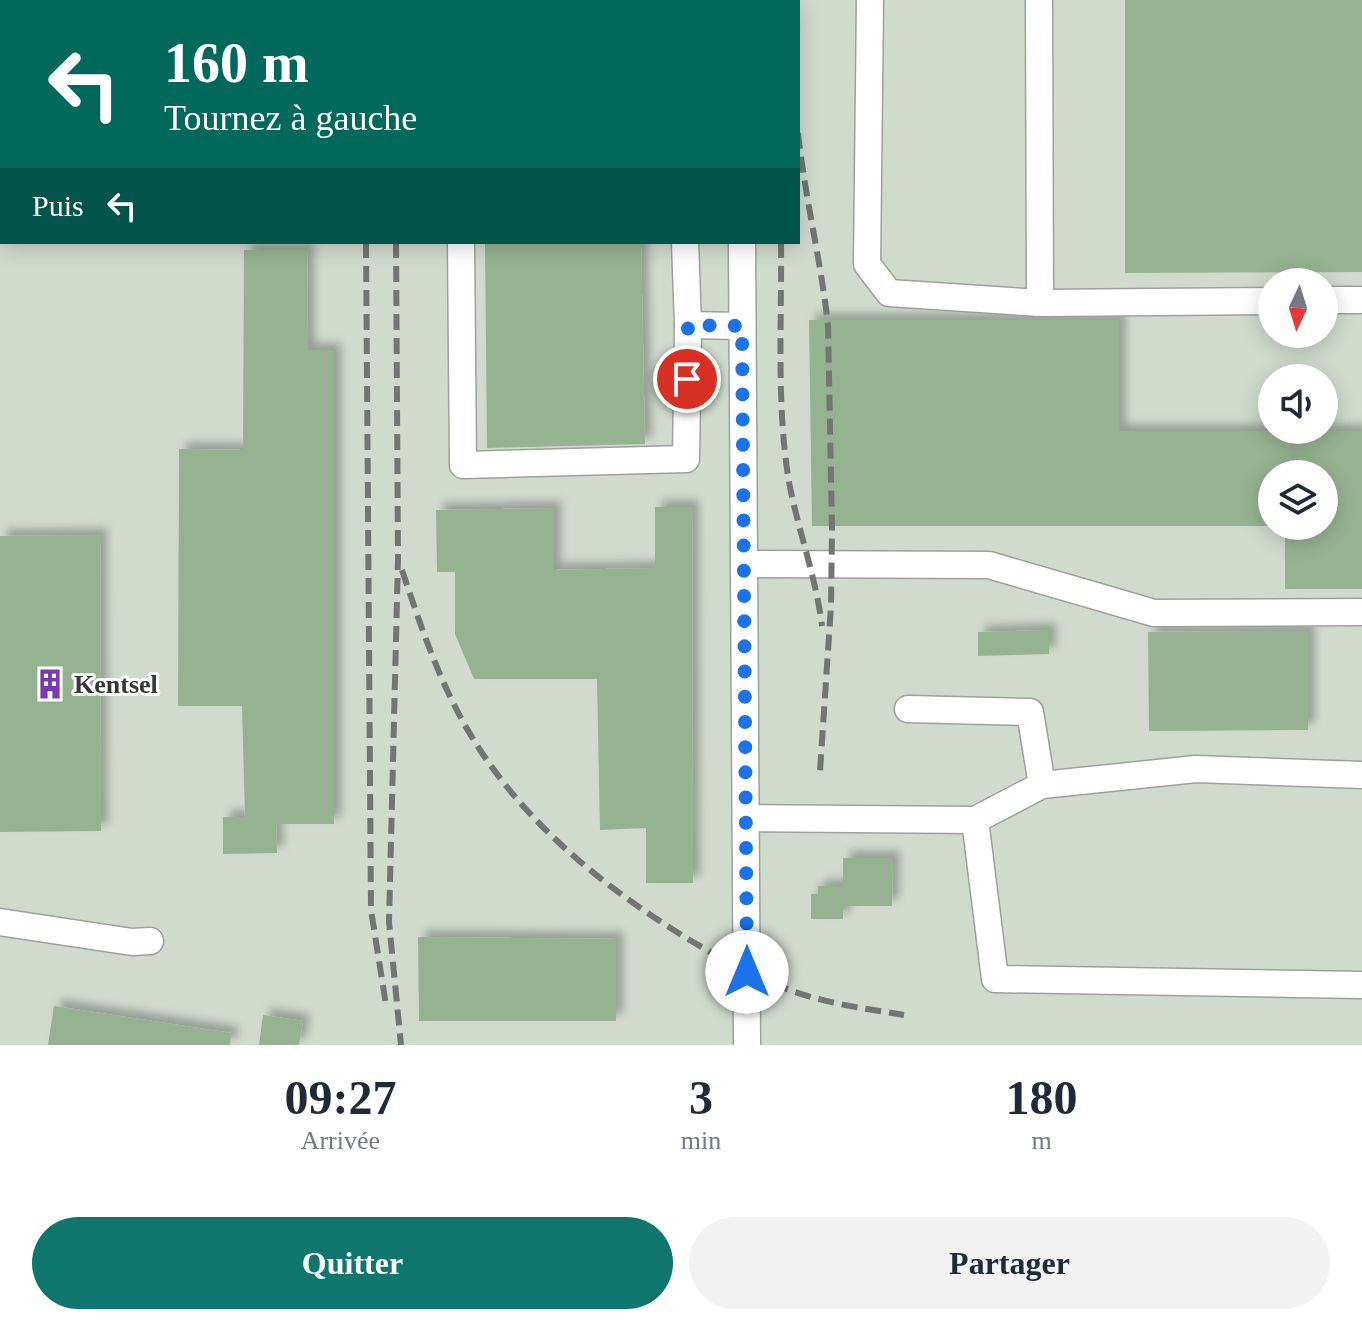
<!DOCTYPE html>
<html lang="fr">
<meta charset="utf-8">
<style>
body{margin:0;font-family:"Times New Roman",serif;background:#f2f2f3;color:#1f2937;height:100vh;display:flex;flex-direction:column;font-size:30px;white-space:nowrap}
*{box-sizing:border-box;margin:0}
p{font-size:26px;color:#747a83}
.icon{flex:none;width:44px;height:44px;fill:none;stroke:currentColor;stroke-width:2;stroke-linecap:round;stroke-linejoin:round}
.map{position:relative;height:1045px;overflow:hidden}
.sheet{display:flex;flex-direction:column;background:#fff;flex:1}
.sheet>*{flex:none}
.guide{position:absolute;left:0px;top:0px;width:800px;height:244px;box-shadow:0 4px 20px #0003;background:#00695c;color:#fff;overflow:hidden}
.needle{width:52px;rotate:184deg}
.fabs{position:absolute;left:1258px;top:268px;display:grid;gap:16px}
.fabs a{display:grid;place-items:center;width:80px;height:80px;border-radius:50%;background:#fff;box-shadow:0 4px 20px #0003;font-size:40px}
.pin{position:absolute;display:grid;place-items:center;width:68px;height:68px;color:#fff;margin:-34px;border:4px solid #fff;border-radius:50%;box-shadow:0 2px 8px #0007}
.me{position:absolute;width:88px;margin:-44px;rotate:0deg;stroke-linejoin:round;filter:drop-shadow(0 0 6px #0008)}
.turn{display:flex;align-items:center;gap:28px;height:168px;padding:0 32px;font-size:36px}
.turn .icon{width:104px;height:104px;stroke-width:2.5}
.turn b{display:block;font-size:56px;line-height:68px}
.then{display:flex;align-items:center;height:76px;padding:0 32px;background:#0003;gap:16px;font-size:30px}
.eta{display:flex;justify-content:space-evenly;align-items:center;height:136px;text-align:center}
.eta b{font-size:48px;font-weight:700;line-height:56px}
.cta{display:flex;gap:16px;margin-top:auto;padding:16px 32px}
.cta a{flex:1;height:92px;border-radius:48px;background:#0f766e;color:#fff;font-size:32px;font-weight:700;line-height:92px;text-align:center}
.cta a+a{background:#f2f2f3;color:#1f2937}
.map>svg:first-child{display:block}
.built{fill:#d0dbce;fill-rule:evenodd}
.building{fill:#96b391;filter:url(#shadow)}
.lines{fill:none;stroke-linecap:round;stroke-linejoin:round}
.minor-casing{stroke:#9ca29b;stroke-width:29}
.minor{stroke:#fff;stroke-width:26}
.rail{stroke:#727571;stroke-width:6;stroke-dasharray:16 8;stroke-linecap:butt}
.route{stroke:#1a73e8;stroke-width:14;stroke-dasharray:0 25.2}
.labels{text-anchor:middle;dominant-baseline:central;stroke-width:6;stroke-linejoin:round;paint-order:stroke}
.poi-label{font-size:26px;font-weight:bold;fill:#363835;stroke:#fff;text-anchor:start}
</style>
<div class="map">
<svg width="1362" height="1045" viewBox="0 0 1362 1045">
<defs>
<filter id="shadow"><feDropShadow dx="7" dy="-7" stdDeviation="4" flood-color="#0004"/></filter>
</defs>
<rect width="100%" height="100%" fill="#dee4dd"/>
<g class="built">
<path d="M 0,0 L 194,0 L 2,2 L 0,163 Z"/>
<path d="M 239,0 L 1362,0 L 1362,1045 L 0,1045 L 0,187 L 2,185 L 2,242 L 798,242 L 798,2 L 237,2 ZM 1272,282 L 1324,282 L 1324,334 L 1272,334 ZM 1272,378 L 1324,378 L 1324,430 L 1272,430 ZM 1272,474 L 1324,474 L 1324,526 L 1272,526 Z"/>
</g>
<g class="building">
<path d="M 1125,0 L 1362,0 L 1362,272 L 1125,273 Z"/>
<path d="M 485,242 L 641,242 L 645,444 L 487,448 Z"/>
<path d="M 244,250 L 307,250 L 308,350 L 334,350 L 334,824 L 276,824 L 277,853 L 223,854 L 223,817 L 245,817 L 242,706 L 178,706 L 179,449 L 243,450 Z"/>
<path d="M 809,320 L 1119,320 L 1119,431 L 1362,431 L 1362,589 L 1285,589 L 1285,526 L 1324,526 L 1324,474 L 1272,474 L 1272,526 L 812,526 Z"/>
<path d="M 655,507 L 692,507 L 693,883 L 646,883 L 646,828 L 600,830 L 597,679 L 474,679 L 455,634 L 455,572 L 437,572 L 436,510 L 554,508 L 554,570 L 655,568 Z"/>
<path d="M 100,535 L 101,831 L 0,832 L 0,536 Z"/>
<path d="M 1049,630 L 1049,654 L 978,656 L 978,632 Z"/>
<path d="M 1308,631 L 1308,730 L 1149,731 L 1148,632 Z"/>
<path d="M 843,858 L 893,858 L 892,906 L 843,906 L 843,919 L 811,919 L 811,894 L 818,894 L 818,886 L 843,886 Z"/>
<path d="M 418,937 L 616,939 L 616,1021 L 419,1021 Z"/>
<path d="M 54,1006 L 231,1033 L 230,1045 L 48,1045 Z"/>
<path d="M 263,1015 L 303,1021 L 299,1045 L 259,1045 Z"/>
</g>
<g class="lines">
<g class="minor-casing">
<g id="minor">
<path d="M 257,0 L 259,2"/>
<path d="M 742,0 L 742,2"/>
<path d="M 870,0 L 867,264 L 889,293 L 1040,303 L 1272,301"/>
<path d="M 1039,0 L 1040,303"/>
<path d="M 461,242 L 463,465 L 686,459 L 688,325 L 685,242"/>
<path d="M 742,242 L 747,1045"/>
<path d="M 1324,300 L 1362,300"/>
<path d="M 688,325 L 742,326"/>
<path d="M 745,564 L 989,565 L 1154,613 L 1362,612"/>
<path d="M 908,709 L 1030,712 L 1042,785"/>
<path d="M 746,818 L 975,820 L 995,979 L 1362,985"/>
<path d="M 975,820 L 1042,785 L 1196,769 L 1362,775"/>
<path d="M 0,922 L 132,942 L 150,941"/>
</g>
</g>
<use href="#minor" class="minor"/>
<g class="rail">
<path d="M 364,0 L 364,2"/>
<path d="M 393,0 L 393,2"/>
<path d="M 778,0 L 778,2"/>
<path d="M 795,0 L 795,2"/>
<path d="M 798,133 C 805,198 821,261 828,325 L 832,530 L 831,606 L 820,771"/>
<path d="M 366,242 L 371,910 L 386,1005"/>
<path d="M 396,242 L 398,559 L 389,922 L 401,1045"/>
<path d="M 781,242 C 782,321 776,404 789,482 C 798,530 816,577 822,626"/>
<path d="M 402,570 C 420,624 438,678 466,727 C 518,818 600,885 688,939 C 728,963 770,986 815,998 C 844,1006 874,1010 904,1015"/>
</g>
</g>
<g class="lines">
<path class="route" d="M 687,379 L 688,325 L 742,326 L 747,972"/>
</g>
<defs>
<g id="building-bare" transform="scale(2.4)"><path d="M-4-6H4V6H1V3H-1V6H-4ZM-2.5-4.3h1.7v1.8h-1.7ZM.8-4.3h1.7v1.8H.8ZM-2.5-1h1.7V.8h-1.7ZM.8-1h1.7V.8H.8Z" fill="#7a3aaf" stroke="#fff" stroke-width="2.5" paint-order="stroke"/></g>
</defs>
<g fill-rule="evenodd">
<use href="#building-bare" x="50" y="684"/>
</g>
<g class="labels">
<g class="poi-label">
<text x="74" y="684">Kentsel</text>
</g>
</g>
</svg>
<div class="fabs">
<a><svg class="needle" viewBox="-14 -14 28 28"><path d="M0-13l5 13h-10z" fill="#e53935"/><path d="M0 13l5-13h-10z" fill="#747a83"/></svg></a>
<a><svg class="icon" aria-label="sound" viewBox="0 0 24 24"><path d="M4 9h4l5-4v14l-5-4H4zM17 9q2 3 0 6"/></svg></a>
<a><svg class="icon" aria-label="layers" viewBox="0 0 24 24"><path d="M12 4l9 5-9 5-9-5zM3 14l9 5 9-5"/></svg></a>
</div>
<div class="pin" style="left:687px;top:379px;background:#d93025"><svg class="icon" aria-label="arrive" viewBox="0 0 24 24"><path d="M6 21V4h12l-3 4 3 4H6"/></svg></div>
<svg class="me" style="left:747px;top:972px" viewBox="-20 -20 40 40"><circle r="19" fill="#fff"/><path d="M0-13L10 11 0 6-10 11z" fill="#1a73e8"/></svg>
<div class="guide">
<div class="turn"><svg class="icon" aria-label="left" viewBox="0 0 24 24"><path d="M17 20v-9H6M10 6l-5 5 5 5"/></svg><div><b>160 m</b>Tournez à gauche</div></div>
<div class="then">Puis<svg class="icon" aria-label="left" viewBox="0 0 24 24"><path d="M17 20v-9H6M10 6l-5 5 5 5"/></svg></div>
</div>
</div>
<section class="sheet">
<div class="eta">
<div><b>09:27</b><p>Arrivée</p></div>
<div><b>3</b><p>min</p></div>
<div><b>180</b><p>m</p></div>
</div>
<div class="cta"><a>Quitter</a><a>Partager</a></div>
</section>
